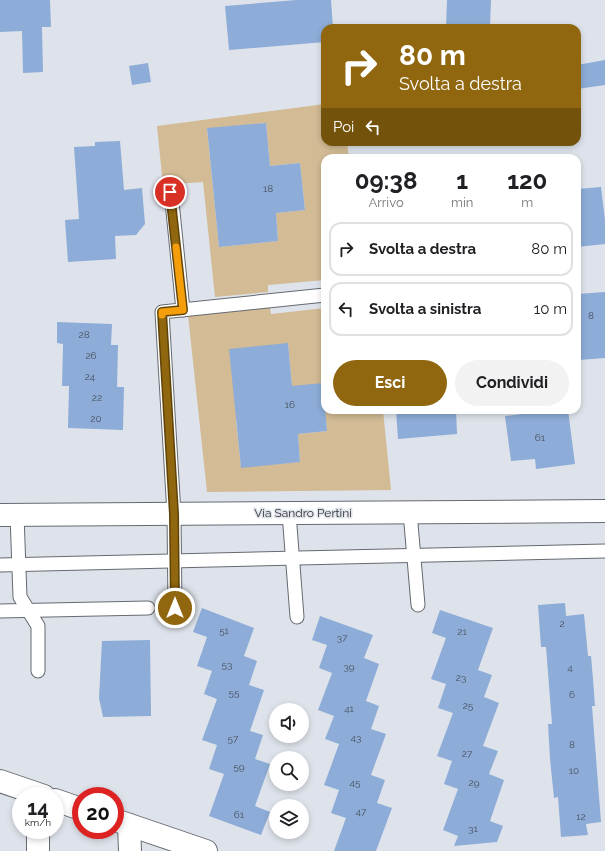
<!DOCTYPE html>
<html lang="it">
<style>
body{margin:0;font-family:Raleway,sans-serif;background:#f2f2f2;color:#202124;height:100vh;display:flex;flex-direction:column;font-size:15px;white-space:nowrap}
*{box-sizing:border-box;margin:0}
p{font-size:13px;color:#757577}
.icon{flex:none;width:22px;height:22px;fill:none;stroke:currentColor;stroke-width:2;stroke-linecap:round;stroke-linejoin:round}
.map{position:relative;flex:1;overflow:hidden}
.panel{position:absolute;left:321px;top:154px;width:260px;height:260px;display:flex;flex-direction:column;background:#fff;border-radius:12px;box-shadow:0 2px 6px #0003}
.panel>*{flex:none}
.hud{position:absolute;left:321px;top:24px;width:260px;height:122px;border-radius:12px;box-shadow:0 2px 6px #0003;background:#90670e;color:#fff;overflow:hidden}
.controls{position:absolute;left:269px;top:703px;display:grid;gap:8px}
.controls a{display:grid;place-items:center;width:40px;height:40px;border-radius:50%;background:#fff;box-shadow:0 2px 6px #0003;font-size:20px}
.speed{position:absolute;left:12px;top:787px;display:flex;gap:8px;font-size:20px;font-weight:700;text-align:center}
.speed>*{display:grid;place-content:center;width:52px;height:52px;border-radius:50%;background:#fff;box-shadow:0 2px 6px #0003;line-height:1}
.speed small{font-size:10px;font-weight:400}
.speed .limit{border:6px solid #d22;background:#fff;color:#111}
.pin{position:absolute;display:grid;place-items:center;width:34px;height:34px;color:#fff;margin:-17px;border:2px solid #fff;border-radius:50%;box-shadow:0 1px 4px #0007}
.me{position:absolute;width:44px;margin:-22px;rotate:0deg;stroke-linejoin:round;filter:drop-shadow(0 0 3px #0008)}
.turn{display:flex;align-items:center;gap:14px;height:84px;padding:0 12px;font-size:18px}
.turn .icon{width:52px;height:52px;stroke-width:2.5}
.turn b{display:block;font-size:28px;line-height:34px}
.then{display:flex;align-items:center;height:38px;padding:0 12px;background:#0003;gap:8px;font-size:15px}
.eta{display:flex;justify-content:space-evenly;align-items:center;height:68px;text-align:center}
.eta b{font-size:24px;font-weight:700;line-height:28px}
.primary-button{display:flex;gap:8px;margin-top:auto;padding:8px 12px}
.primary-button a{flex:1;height:46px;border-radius:24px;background:#90670e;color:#fff;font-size:16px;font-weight:700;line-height:46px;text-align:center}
.primary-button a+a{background:#f2f2f2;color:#202124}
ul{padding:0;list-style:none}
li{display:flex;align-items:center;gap:12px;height:54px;margin:0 8px 6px;padding:0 4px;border:2px solid #e0e0e0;border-radius:12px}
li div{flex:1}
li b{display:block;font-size:15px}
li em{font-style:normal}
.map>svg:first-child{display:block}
.green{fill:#d2bb95;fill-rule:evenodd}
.building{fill:#8dacd7}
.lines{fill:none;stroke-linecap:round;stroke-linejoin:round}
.lane-casing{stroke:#656a70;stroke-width:15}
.street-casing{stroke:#656a70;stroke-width:24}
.lane{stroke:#fff;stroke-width:13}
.street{stroke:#fff;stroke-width:22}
.route-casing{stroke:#5e4309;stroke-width:10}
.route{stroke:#90670e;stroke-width:7}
.slow{stroke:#f59e0b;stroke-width:7}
.labels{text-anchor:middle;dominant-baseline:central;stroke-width:3;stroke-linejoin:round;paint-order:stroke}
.number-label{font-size:10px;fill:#48515e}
.street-label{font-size:12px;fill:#313335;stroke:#dee3eb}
</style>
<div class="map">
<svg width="605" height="851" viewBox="0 0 605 851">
<rect width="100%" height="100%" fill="#dee3eb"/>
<g class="green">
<path d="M 325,104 L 325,142 L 347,142 L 349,158 L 325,158 L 325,280 L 268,285 L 268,292 L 215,297 L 203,182 L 163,185 L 157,126 ZM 266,123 L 270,166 L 300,163 L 305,210 L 276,213 L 278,241 L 219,247 L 207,129 Z"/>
<path d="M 270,307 L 271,314 L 325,308 L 325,408 L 292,386 L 288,343 L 236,421 L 241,467 L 300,462 L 298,434 L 327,431 L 325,410 L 383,410 L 391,490 L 207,492 L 188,315 Z"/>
</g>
<g class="building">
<path d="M 0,0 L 50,0 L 51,27 L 42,27 L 43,72 L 23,73 L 22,31 L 0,32 Z"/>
<path d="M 296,0 L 331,0 L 333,28 L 325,28 L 325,42 L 229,50 L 225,6 Z"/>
<path d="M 447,0 L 491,0 L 490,28 L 446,28 Z"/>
<path d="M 605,60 L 605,85 L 577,89 L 577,65 Z"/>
<path d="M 148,63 L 151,82 L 132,85 L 129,66 Z"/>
<path d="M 266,123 L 270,166 L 300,163 L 305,210 L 276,213 L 278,241 L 219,247 L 207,128 Z"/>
<path d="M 120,141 L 124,190 L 142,188 L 145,224 L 136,235 L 115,236 L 116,259 L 68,262 L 65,220 L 79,219 L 74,147 L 95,146 L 95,142 Z"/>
<path d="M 601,187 L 605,220 L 605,244 L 577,247 L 577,189 Z"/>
<path d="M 605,292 L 605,358 L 579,360 L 577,294 Z"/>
<path d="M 57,322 L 112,324 L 111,345 L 118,345 L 117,387 L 124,387 L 123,430 L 68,428 L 69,386 L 62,386 L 63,344 L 57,343 Z"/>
<path d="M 288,343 L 292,386 L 323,383 L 327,431 L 298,434 L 300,462 L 241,468 L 229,349 Z"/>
<path d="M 396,410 L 456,410 L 457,434 L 398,439 Z"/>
<path d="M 553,410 L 568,410 L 575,464 L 536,469 L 535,459 L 511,461 L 505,416 Z"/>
<path d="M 565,603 L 566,616 L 584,614 L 588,656 L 591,656 L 593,679 L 595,706 L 592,706 L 601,822 L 586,824 L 588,835 L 561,837 L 558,797 L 554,798 L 550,759 L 548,724 L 552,724 L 546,647 L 541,647 L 538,605 Z"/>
<path d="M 202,608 L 254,628 L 244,656 L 257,661 L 249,685 L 264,690 L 250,731 L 263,735 L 255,759 L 270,764 L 255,806 L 270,812 L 261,835 L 209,816 L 224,774 L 209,769 L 217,745 L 202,740 L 217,699 L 204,694 L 212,671 L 197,666 L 207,637 L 193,632 Z"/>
<path d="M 440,610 L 493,628 L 478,670 L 492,675 L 484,697 L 499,703 L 483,746 L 498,751 L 489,774 L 504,780 L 490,821 L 503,826 L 497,842 L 454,846 L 458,836 L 443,830 L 458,789 L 444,784 L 452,761 L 437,756 L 453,713 L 438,708 L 446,684 L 431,679 L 446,638 L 432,633 Z"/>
<path d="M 320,616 L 373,635 L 364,658 L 379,664 L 366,701 L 379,706 L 371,729 L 386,734 L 371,775 L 385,780 L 377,803 L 392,808 L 376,851 L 334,851 L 346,818 L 331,813 L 339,790 L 324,785 L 339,744 L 325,739 L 334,716 L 318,710 L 332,673 L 319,668 L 327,645 L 312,640 Z"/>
<path d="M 150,640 L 151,716 L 103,717 L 99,698 L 102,641 Z"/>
</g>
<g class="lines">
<g class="lane-casing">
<g id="lane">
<path d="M 171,192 L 183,310"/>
<path d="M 410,512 L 418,605"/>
<path d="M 289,513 L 297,617"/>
<path d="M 17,515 L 20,597 L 38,626 L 38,671"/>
<path d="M 0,565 L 605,551"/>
<path d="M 175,608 L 174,514 L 162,312 L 325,295"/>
<path d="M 0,611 L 148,608"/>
</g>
</g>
<g class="street-casing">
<g id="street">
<path d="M 0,515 L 605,511"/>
<path d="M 0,781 L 44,796"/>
<path d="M 55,800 L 81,809"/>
<path d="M 115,820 L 206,851"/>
<path d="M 129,825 L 130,851"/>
<path d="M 38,830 L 38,851"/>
</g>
</g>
<use href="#lane" class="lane"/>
<use href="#street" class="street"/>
</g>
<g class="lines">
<g class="route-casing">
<path id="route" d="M 170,192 L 183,310 L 162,312 L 174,514 L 175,608"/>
</g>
<use href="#route" class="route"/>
<path class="slow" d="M 162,315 L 162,312 L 183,310 L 176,247"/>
</g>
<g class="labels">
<g class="number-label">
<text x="268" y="188">18</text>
<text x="591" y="315">8</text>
<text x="84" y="334">28</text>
<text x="91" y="355">26</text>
<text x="90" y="376">24</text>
<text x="97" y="397">22</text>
<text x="290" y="404">16</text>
<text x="96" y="418">20</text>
<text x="540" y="437">61</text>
<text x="562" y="623">2</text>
<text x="224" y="630">51</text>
<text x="462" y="631">21</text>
<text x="342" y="637">37</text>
<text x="227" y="664">53</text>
<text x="349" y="666">39</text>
<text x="570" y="667">4</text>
<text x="461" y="677">23</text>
<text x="234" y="692">55</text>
<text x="572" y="694">6</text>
<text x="468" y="705">25</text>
<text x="349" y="708">41</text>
<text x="356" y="737">43</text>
<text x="233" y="738">57</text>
<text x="572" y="744">8</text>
<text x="467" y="753">27</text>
<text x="239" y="766">59</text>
<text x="574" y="770">10</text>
<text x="355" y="782">45</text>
<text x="474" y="782">29</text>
<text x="361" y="811">47</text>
<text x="239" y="814">61</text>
<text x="581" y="816">12</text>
<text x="473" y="828">31</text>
</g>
<g class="street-label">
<text x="303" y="513">Via Sandro Pertini</text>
</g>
</g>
</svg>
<div class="controls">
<a><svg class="icon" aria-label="sound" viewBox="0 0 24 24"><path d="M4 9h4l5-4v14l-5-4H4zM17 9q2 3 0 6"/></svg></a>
<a><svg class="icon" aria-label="search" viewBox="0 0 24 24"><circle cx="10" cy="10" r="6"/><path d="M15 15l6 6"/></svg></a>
<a><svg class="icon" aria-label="layers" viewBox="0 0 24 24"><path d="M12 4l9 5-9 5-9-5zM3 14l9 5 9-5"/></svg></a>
</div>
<div class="speed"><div>14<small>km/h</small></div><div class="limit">20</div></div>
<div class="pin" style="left:170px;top:192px;background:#d93025"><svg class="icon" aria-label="arrive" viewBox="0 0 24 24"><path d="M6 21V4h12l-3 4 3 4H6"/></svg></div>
<svg class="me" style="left:175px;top:608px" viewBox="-20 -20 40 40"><circle r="17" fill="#90670e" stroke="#fff" stroke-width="3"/><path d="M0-11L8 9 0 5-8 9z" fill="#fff"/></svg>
<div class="hud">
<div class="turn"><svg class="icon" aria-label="right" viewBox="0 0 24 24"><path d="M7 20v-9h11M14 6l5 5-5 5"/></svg><div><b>80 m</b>Svolta a destra</div></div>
<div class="then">Poi<svg class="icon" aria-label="left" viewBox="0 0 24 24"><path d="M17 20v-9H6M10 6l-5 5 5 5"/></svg></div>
</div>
<section class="panel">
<div class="eta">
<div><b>09:38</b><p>Arrivo</p></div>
<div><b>1</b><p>min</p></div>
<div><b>120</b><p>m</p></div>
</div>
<ul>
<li><svg class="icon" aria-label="right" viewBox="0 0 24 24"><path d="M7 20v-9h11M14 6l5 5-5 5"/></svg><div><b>Svolta a destra</b></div><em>80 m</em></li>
<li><svg class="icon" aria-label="left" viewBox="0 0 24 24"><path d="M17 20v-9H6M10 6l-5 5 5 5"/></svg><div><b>Svolta a sinistra</b></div><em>10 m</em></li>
</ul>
<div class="primary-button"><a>Esci</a><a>Condividi</a></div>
</section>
</div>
